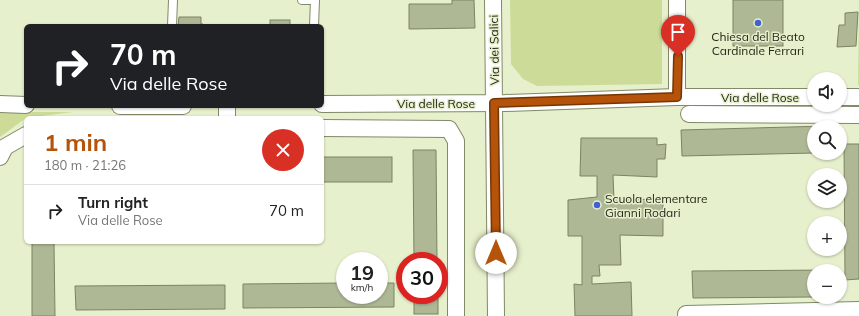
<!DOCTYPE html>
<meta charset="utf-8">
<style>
body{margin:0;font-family:Mulish,sans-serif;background:#f2f2f2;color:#222;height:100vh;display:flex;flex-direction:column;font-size:15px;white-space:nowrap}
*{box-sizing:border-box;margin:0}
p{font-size:13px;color:#767676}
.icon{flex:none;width:22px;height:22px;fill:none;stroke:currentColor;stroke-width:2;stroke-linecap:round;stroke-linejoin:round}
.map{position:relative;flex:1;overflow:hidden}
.details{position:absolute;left:24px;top:116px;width:300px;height:128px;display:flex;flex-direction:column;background:#fff;border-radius:6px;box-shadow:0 1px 3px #0004}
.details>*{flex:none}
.guide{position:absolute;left:24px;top:24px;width:300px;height:84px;border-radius:6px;box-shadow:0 1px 3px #0004;background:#202124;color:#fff;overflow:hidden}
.controls{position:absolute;left:807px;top:72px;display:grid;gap:8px}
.controls a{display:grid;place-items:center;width:40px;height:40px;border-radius:50%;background:#fff;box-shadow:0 1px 3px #0004;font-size:20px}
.speed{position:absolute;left:336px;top:252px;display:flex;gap:8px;font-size:20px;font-weight:700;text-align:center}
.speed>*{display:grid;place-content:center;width:52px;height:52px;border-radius:50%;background:#fff;box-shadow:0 1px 3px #0004;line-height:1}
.speed small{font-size:10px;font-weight:400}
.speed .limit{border:6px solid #d22;background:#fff;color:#111}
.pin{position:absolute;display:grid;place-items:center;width:34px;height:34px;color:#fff;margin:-41px -17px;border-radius:50% 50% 50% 0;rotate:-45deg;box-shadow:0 0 4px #0007}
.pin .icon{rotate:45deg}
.me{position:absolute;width:44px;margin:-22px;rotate:0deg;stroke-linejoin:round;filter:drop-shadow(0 0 3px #0008)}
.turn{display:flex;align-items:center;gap:14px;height:84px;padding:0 20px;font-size:18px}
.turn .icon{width:52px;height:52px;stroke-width:2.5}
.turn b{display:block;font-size:28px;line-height:34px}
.round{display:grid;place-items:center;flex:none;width:42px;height:42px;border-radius:21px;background:#f2f2f2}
.headline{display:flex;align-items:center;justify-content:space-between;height:68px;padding:0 20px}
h1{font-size:24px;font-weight:700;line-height:30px;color:#b45309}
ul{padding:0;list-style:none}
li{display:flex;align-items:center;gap:12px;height:52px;padding:0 20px;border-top:1px solid #e0e0e0}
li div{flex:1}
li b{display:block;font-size:15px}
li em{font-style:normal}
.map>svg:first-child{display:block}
.green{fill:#ccdc98}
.building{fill:#afb895;stroke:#7b8362}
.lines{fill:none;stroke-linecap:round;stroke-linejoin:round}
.service-casing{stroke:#818968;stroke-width:10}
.minor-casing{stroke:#818968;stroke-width:18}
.service{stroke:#fff;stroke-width:8}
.minor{stroke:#fff;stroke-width:16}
.route-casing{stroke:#753606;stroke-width:10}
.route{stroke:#b45309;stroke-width:7}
.poi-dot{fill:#4161d3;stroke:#e7f0cc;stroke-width:1.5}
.labels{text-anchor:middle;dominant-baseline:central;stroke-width:3;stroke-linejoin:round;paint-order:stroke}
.poi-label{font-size:12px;fill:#25281b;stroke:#e7f0cc}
.street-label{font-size:12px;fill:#25281b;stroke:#e7f0cc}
</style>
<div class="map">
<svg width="859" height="316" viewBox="0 0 859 316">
<rect width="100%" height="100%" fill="#e7f0cc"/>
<g class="green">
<path d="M 510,0 L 662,0 L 662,84 L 537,86 L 523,79 L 511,64 Z"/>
<path d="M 858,0 L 859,85 L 858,85 Z"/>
<path d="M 0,112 L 73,112 L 26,118 L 0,137 Z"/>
</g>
<g class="building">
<path d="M 452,0 L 474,0 L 475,28 L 409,29 L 409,4 L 452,4 Z"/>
<rect x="733" y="0" width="50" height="46"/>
<path d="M 858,12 L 856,46 L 837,47 L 839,25 L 845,25 L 845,13 Z"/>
<path d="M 179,17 L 201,17 L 201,24 L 203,24 L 203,26 L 178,26 Z"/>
<rect x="270" y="20" width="20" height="6"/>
<path d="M 826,126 L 814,127 L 814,153 L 682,156 L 681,130 Z"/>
<path d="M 581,138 L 657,138 L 657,145 L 666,144 L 665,159 L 657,159 L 657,177 L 613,175 L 614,200 L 663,199 L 663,236 L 620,235 L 621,265 L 599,265 L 600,276 L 592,276 L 592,284 L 631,282 L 632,316 L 575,316 L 574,284 L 582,285 L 582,236 L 568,236 L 568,200 L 597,197 L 597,176 L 580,176 Z"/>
<path d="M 844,144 L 859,144 L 859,279 L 845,280 Z"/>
<path d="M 413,150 L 436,150 L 437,261 L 414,261 Z"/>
<rect x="322" y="157" width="70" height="25"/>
<path d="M 32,242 L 54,242 L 55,316 L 32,316 Z"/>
<path d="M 830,270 L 830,271 L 814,271 L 814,297 L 693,298 L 692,271 Z"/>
<path d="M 345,283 L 345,295 L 379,295 L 379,283 L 394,283 L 394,307 L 243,308 L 243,284 Z"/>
<path d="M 225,285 L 225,309 L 76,310 L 75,286 Z"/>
<rect x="414" y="295" width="24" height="19"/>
</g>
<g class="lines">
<g class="service-casing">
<g id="service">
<path d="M 302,0 L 315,0"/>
<path d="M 172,26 L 173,0"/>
<path d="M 314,26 L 315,0"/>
</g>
</g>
<g class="minor-casing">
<g id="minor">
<path d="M 493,0 L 496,316"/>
<path d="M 677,97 L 677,0"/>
<path d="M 840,97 L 859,97"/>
<path d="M 0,104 L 26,105"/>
<path d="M 322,104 L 505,103 L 677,97 L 814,97"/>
<path d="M 120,106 L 183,106"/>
<path d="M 689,114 L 859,115"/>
<path d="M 227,118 L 227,106"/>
<path d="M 322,128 L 449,129 L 456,141 L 456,316"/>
<path d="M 0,157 L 5,147 L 26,135"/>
<path d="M 686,316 L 686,314 L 859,310"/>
</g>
</g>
<use href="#service" class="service"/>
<use href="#minor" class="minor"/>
</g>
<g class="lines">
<g class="route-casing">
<path id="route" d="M 496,253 L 494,103 L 677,97 L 678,56"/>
</g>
<use href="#route" class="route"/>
</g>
<g class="poi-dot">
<circle cx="758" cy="23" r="4"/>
<circle cx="597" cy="205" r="4"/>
</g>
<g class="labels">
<g class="poi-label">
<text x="758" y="36">Chiesa del Beato<tspan x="758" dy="14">Cardinale Ferrari</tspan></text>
<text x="605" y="198" text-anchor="start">Scuola elementare<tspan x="605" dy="14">Gianni Rodari</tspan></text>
</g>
<g class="street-label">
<text transform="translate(494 50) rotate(-91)">Via dei Salici</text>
<text x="760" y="97">Via delle Rose</text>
<text x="436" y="103">Via delle Rose</text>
</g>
</g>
</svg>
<div class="controls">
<a><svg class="icon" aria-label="sound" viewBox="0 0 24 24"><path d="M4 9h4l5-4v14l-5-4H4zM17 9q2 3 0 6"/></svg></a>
<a><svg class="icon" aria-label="search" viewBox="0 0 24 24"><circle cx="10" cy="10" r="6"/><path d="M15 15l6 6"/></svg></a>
<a><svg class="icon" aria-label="layers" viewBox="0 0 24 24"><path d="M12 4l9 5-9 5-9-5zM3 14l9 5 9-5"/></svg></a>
<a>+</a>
<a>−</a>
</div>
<div class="speed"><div>19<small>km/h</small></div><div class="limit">30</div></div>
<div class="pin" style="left:678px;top:56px;background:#d93025"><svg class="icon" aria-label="arrive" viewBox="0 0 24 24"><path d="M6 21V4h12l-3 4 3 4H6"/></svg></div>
<svg class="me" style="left:496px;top:253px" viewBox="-20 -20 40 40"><circle r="19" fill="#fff"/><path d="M0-13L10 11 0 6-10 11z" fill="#b45309"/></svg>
<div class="guide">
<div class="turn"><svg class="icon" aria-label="right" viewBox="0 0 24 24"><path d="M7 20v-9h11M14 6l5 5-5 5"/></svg><div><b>70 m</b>Via delle Rose</div></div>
</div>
<section class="details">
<div class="headline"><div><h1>1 min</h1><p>180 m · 21:26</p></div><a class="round" style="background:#d93025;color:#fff"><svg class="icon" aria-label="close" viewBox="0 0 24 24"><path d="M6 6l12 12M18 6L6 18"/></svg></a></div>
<ul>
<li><svg class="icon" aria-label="right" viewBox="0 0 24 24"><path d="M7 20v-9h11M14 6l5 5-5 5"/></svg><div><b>Turn right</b><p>Via delle Rose</p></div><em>70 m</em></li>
</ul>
</section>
</div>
